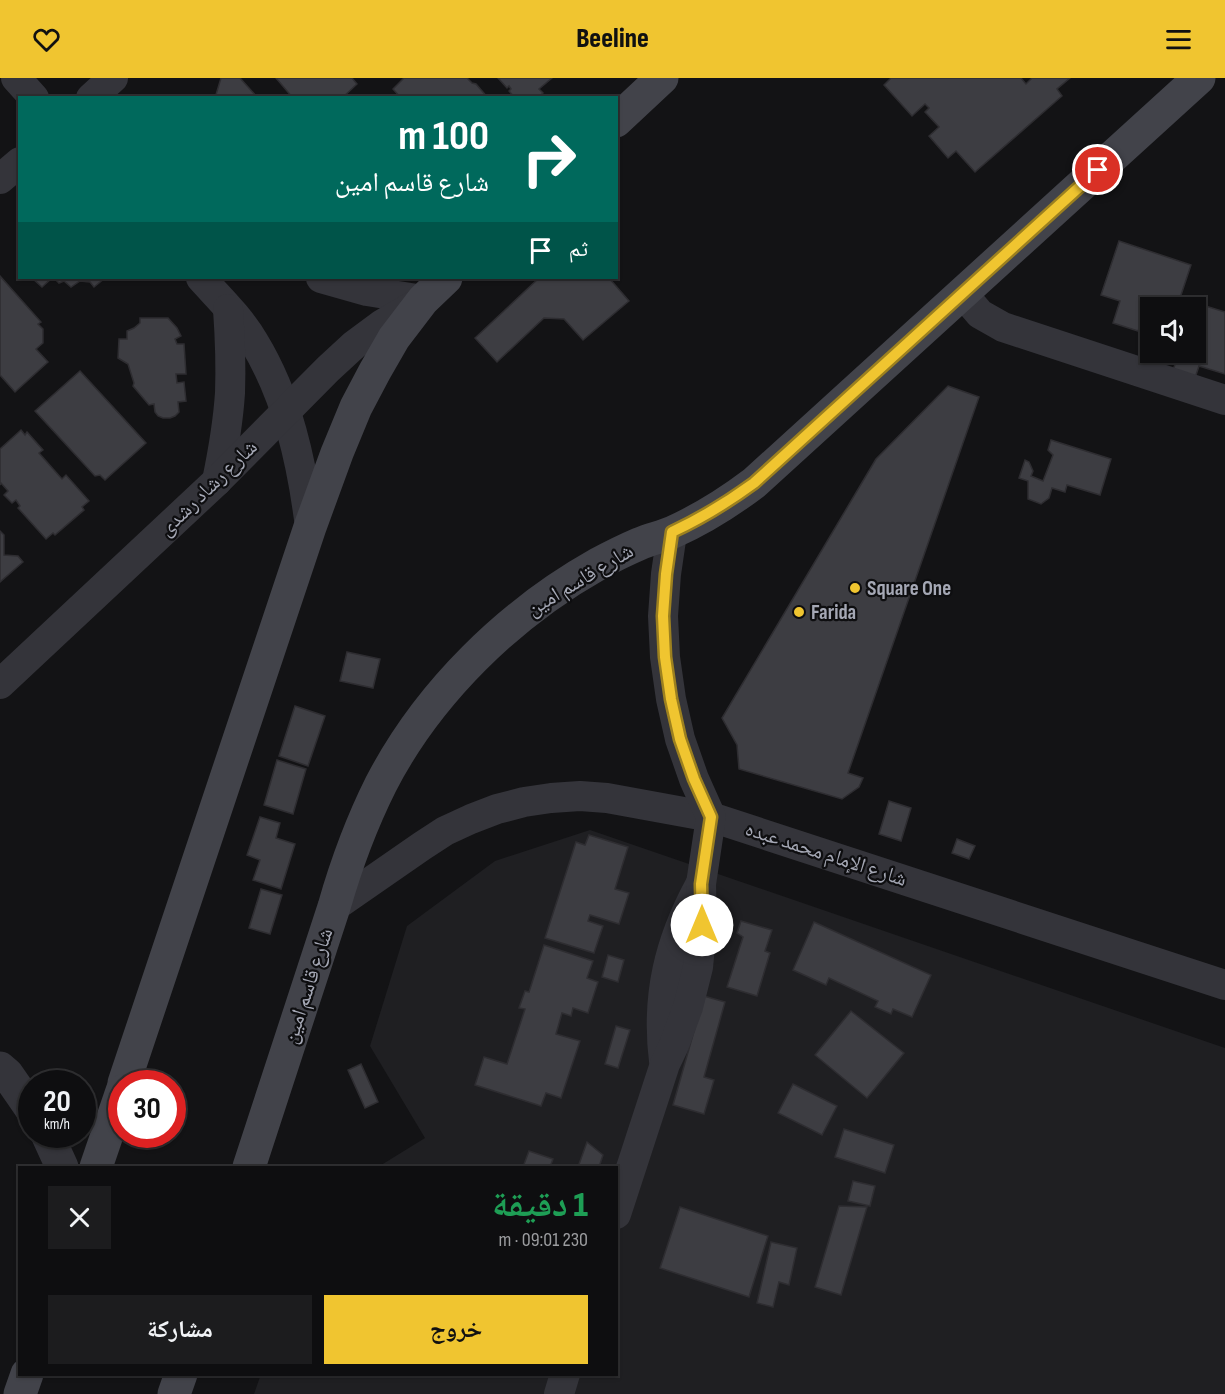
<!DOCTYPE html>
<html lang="ar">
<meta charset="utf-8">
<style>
body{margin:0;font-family:"Sofia Sans Condensed","Noto Naskh Arabic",sans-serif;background:#1c1c1e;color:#f1f3f6;direction:rtl;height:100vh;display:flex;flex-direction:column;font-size:22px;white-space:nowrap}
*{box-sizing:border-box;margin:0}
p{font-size:20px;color:#9b9c9f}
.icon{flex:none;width:33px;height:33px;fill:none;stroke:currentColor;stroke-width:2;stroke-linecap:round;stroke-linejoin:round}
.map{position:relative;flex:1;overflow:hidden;direction:ltr}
.drawer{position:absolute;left:18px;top:1088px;width:600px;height:210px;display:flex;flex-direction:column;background:#0e0e10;border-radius:0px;box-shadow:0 2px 4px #0004,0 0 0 2px #2e2e30;direction:rtl}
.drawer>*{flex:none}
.top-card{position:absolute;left:18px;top:18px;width:600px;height:183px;border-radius:0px;box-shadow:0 2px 4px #0004,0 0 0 2px #2e2e30;direction:rtl;background:#00695c;color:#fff;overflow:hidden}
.fabs{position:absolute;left:1140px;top:219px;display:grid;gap:12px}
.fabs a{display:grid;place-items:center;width:66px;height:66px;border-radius:0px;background:#0e0e10;box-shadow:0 2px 4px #0004,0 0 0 2px #2e2e30;font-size:30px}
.speed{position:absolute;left:18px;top:992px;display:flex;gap:12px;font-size:30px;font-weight:700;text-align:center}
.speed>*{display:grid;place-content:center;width:78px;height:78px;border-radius:50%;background:#0e0e10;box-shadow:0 2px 4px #0004,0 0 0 2px #2e2e30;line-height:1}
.speed small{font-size:15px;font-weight:400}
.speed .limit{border:9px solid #d22;background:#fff;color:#111}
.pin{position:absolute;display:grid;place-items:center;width:51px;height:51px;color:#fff;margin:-26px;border:3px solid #fff;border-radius:50%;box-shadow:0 2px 6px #0007}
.me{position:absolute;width:66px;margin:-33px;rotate:0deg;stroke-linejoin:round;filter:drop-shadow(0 0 4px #0008)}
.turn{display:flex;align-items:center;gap:21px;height:126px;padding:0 30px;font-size:27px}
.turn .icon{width:78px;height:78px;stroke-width:2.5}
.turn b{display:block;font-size:42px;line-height:51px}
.then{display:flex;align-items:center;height:57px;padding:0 30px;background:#0003;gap:12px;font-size:22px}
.round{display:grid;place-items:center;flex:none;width:63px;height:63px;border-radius:0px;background:#1c1c1e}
.head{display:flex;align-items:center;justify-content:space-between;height:102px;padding:0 30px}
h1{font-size:36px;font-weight:800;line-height:45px;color:#1e9e55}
.button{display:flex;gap:12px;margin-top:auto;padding:12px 30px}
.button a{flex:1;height:69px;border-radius:0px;background:#f0c530;color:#111;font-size:24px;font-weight:800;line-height:69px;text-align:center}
.button a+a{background:#1c1c1e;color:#f1f3f6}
header{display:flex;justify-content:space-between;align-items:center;height:78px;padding:0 30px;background:#f0c530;color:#111;font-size:27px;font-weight:800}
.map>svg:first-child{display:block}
.built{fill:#1f1f22}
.building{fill:#3d3d42;stroke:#2e2d31;stroke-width:1.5}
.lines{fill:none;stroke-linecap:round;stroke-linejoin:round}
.minor{stroke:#34343a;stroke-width:30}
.tertiary{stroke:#34343a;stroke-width:33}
.secondary{stroke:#42434a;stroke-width:33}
.route-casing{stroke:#9c801f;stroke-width:15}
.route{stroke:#f0c530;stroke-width:10}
.poi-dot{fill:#f0c530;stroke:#0e0e10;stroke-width:2}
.labels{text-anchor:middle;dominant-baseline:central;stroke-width:4.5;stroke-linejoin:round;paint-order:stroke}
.street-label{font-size:21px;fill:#a5a8b5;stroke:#0e0e10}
.poi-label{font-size:21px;font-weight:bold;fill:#a5a8b5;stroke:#0e0e10;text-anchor:start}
</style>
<header><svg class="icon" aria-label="menu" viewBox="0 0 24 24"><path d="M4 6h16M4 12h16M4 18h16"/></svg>Beeline<svg class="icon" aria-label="heart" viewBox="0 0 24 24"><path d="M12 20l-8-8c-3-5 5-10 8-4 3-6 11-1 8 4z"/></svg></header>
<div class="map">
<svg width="1225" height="1316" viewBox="0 0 1225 1316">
<rect width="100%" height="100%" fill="#131315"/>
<path class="built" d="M 590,752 L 1225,970 L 1225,1316 L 254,1316 L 261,1296 L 616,1296 L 616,1089 L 378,1089 L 425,1060 L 370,968 L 407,848 L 495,783 Z"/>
<g class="building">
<path d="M 221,0 L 240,0 L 258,20 L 215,20 Z"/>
<path d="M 276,0 L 352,0 L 357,6 L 342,20 L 293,20 Z"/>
<path d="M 404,0 L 467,0 L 472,5 L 476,6 L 488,20 L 401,20 L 393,11 Z"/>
<path d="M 498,0 L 552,0 L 539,11 L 543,15 L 537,20 L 515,20 L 509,13 L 511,11 L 509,8 L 507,10 Z"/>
<path d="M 891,0 L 1021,0 L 1026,6 L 1032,0 L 1070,0 L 1057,11 L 1062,18 L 975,94 L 956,73 L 948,80 L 929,58 L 939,49 L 925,34 L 929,30 L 925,26 L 912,38 L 884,7 Z"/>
<path d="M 1119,163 L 1191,187 L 1180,220 L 1225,234 L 1225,296 L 1199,288 L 1194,303 L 1172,296 L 1176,283 L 1147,274 L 1150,263 L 1150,274 L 1196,274 L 1196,230 L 1150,230 L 1150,245 L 1142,242 L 1138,253 L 1113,245 L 1120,223 L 1101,217 Z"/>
<path d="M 0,198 L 41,244 L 38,246 L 43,251 L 43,265 L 36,271 L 48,284 L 15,314 L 0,297 Z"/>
<path d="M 32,200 L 52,200 L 42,209 Z"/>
<path d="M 54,200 L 105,200 L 94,209 L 90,204 L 80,203 L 71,209 L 64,203 L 59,205 Z"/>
<path d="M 539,200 L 609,200 L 629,223 L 583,262 L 564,241 L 544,240 L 497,284 L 475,260 Z"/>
<path d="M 140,240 L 168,240 L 177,250 L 181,258 L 175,261 L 177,266 L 184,266 L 186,296 L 176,296 L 177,305 L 184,304 L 186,323 L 178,324 L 179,334 L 175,338 L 170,340 L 163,340 L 158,338 L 155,334 L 154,326 L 149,327 L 133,308 L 134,305 L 128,286 L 118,280 L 119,261 L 127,261 L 127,253 L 134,250 L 140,245 Z"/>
<path d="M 80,293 L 146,365 L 105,402 L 100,397 L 95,398 L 35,333 Z"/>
<path d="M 948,308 L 979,319 L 848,695 L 863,700 L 859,709 L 842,721 L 739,691 L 737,667 L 722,640 L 876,381 Z"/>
<path d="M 21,352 L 25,357 L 27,354 L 43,372 L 39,375 L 62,401 L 66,397 L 89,423 L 82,429 L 84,432 L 55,457 L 53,455 L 46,461 L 18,430 L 20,428 L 16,422 L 12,425 L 4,417 L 8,413 L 1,405 L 0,407 L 0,371 Z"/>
<path d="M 1051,362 L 1111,381 L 1100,417 L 1067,407 L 1065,414 L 1052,410 L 1049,420 L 1041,426 L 1028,421 L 1028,403 L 1019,400 L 1025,382 L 1029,384 L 1033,393 L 1031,398 L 1043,403 L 1053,377 L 1048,372 Z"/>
<path d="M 0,453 L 4,457 L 4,477 L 18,478 L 23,484 L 0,504 Z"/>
<path d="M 347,574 L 380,581 L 373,610 L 340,603 Z"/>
<path d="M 295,628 L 325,638 L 308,688 L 279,678 Z"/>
<path d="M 277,682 L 306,691 L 293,736 L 264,727 Z"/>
<path d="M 889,723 L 911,730 L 901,763 L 879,756 Z"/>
<path d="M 260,739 L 280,745 L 276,760 L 295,766 L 281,811 L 253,802 L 260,782 L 247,777 Z"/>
<path d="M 589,757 L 628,769 L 615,811 L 629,815 L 619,846 L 590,837 L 588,843 L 603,848 L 594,875 L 545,860 L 576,764 L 585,767 Z"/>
<path d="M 957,761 L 975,768 L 969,781 L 952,775 Z"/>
<path d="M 261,811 L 282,817 L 270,856 L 249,850 Z"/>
<path d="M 741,843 L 772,852 L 765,873 L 770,875 L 757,918 L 727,909 L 743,859 L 737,855 Z"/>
<path d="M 814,844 L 931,897 L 912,939 L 893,931 L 891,936 L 875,929 L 878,923 L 829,900 L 826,907 L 793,892 Z"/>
<path d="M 544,867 L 593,883 L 587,900 L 598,904 L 588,935 L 573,930 L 571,938 L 562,935 L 556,956 L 580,963 L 561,1020 L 546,1015 L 541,1028 L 475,1007 L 484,979 L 507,986 L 525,931 L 519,930 L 525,913 L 529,914 Z"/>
<path d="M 608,877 L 624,882 L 618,904 L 602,899 Z"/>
<path d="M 704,918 L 725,924 L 704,999 L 714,1002 L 704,1036 L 673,1027 Z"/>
<path d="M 851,933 L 904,975 L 867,1020 L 815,977 Z"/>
<path d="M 616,948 L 630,952 L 618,990 L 605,986 Z"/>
<path d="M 361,986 L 378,1024 L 365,1030 L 348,992 Z"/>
<path d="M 793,1006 L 837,1028 L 822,1057 L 778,1035 Z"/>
<path d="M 844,1051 L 894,1067 L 885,1095 L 835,1079 Z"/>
<path d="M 587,1064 L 603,1077 L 599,1089 L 578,1089 Z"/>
<path d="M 529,1073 L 553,1081 L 550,1089 L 523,1089 Z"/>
<path d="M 853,1103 L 875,1108 L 870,1128 L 848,1123 Z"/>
<path d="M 839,1128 L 867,1129 L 841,1217 L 815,1209 Z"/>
<path d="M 680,1129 L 768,1158 L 749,1219 L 660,1190 Z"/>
<path d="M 771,1164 L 797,1170 L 789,1207 L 779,1204 L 773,1229 L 757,1225 Z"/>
</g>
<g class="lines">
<g class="minor">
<path d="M 16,0 L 34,20"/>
<path d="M 91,20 L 113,0"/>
<path d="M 0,101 L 20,84"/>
<path d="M 201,200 C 219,220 240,240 254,264 C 288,320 302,385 310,449"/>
<path d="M 321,200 L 367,213 L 423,222"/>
<path d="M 962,215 L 980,236 L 1003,249 L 1225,322"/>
<path d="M 217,403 C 223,374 228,345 230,315 C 231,287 230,259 228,231"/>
<path d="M 0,606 L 217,403 L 328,291 L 354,267 L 381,247 L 420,224"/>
<path d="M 334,829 L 422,768 L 445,753 L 471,741 L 497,731 L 524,724 L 551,720 L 580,718 L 607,720 L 711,739 L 1225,907"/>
<path d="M 664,983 C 656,918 669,864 700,807"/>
<path d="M 616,1136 L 665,986 L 674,967 L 688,929 L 698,889 L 702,847 L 701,806 L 711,739 L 694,701 L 680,661 L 671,621 L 665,579 L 663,538 L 666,496 L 672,455"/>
<path d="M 559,1316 L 565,1296"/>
</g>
<g class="tertiary">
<path d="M 0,990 L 7,996 L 32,1032"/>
<path d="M 47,1056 L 62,1089"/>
</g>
<g class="secondary">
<path d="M 616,43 L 662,0"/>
<path d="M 124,1005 L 310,449 L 337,375 L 356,329 L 375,293 L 394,260 L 423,222 L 446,200"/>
<path d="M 96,1089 L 122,1013"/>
<path d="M 249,1089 L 334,829 C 346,787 361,746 381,706 C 428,615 509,536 598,486 C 611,479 625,472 639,466 C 650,461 662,459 673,454 C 702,441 729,424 754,405 L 1199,0"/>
<path d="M 20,1316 L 27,1296"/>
<path d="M 174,1316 L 181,1296"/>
</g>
</g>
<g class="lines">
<g class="route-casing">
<path id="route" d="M 702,847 L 701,806 L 711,739 L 694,701 L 680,661 L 671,621 L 665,579 L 663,538 L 666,496 L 672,454 C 702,440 728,424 754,405 L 1098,92"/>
</g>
<use href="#route" class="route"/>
</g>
<g class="poi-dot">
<circle cx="855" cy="510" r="6"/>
<circle cx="799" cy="534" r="6"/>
</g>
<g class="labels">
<g class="street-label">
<text transform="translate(208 410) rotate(-44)">شارع رشاد رشدى</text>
<text transform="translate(580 502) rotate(-31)">شارع قاسم امين</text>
<text transform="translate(826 776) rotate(18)">شارع الإمام محمد عبده</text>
<text transform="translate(308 908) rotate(-72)">شارع قاسم امين</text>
</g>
<g class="poi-label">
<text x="867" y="510">Square One</text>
<text x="811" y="534">Farida</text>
</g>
</g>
</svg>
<div class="fabs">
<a><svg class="icon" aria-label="sound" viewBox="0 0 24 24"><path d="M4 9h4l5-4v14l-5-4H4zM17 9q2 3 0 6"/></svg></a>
</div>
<div class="speed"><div>20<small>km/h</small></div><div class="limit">30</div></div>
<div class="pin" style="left:1098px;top:92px;background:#d93025"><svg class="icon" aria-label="arrive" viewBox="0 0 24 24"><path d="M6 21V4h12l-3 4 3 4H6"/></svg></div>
<svg class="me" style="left:702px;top:847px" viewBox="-20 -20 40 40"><circle r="19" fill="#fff"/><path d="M0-13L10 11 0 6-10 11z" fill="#f0c530"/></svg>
<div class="top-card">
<div class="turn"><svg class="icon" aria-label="right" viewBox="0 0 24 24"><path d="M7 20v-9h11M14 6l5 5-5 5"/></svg><div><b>100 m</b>شارع قاسم امين</div></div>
<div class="then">ثم<svg class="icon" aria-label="arrive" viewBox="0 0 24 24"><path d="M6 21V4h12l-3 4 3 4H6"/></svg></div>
</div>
<section class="drawer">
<div class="head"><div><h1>1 دقيقة</h1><p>230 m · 09:01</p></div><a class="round"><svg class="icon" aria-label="close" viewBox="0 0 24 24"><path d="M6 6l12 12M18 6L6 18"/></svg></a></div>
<div class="button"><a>خروج</a><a>مشاركة</a></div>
</section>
</div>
